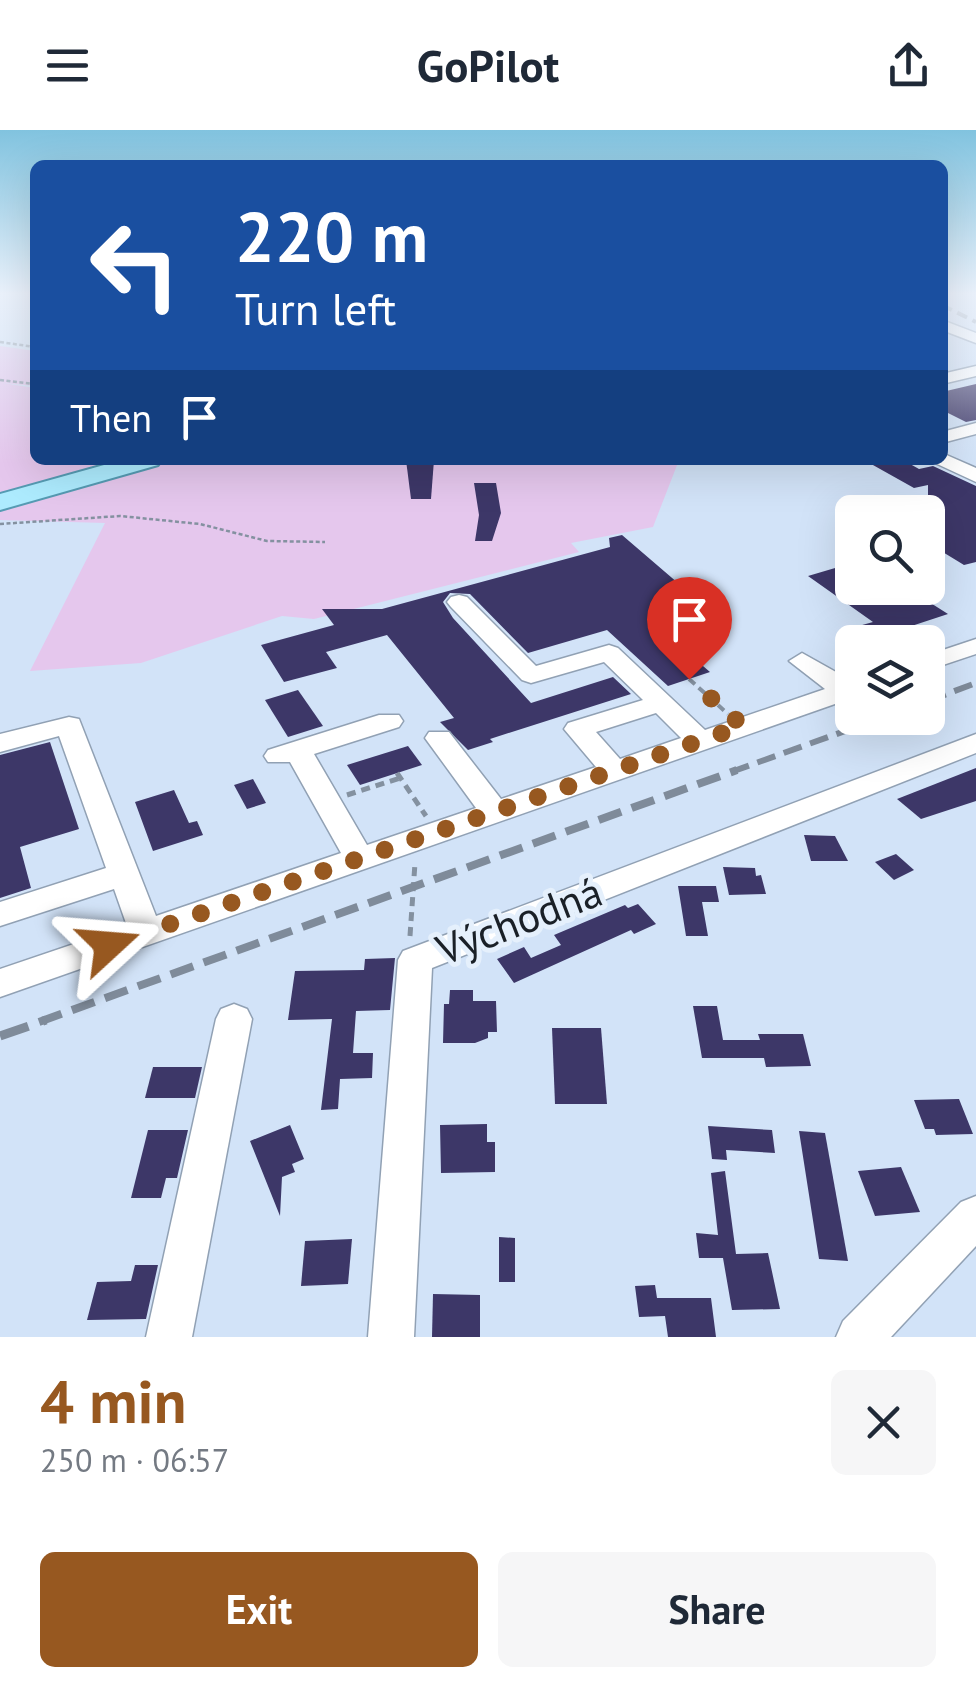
<!DOCTYPE html>
<meta charset="utf-8">
<style>
body{margin:0;font-family:"PT Sans",sans-serif;background:#f6f6f7;color:#1f2937;height:100vh;display:flex;flex-direction:column;font-size:38px;white-space:nowrap}
*{box-sizing:border-box;margin:0}
p{font-size:32px;color:#747a83}
.icon{flex:none;width:55px;height:55px;fill:none;stroke:currentColor;stroke-width:2;stroke-linecap:round;stroke-linejoin:round}
.map{position:relative;height:1207px;overflow:hidden}
.side{display:flex;flex-direction:column;background:#fff;flex:1}
.side>*{flex:none}
.hud{position:absolute;left:30px;top:30px;width:918px;height:305px;border-radius:15px;box-shadow:0 10px 40px #0002;background:#1a4fa0;color:#fff;overflow:hidden}
.controls{position:absolute;left:835px;top:365px;display:grid;gap:20px}
.controls a{display:grid;place-items:center;width:110px;height:110px;border-radius:15px;background:#fff;box-shadow:0 10px 40px #0002;font-size:50px}
.pin{position:absolute;display:grid;place-items:center;width:85px;height:85px;color:#fff;margin:-102px -42px;border-radius:50% 50% 50% 0;rotate:-45deg;box-shadow:0 0 10px #0007}
.pin .icon{rotate:45deg}
.me{position:absolute;width:110px;margin:-55px;rotate:71deg;stroke-linejoin:round;filter:drop-shadow(0 0 8px #0008)}
.turn{display:flex;align-items:center;gap:35px;height:210px;padding:0 40px;font-size:45px}
.turn .icon{width:130px;height:130px;stroke-width:2.5}
.turn b{display:block;font-size:70px;line-height:85px}
.then{display:flex;align-items:center;height:95px;padding:0 40px;background:#0003;gap:20px;font-size:38px}
.round{display:grid;place-items:center;flex:none;width:105px;height:105px;border-radius:15px;background:#f6f6f7}
.head{display:flex;align-items:center;justify-content:space-between;height:170px;padding:0 40px}
h1{font-size:60px;font-weight:700;line-height:75px;color:#975820}
.button{display:flex;gap:20px;margin-top:auto;padding:20px 40px}
.button a{flex:1;height:115px;border-radius:15px;background:#975820;color:#fff;font-size:40px;font-weight:700;line-height:115px;text-align:center}
.button a+a{background:#f6f6f7;color:#1f2937}
header{display:flex;justify-content:space-between;align-items:center;height:130px;padding:0 40px;background:#fff;font-size:45px;font-weight:700}
.map>svg:first-child{display:block}
.green{fill:#e5c7ed}
.building{fill:#3d3768}
.lines{fill:none;stroke-linecap:round;stroke-linejoin:round}
.minor-casing{stroke:#91a1b4;stroke-width:3}
.major-casing{stroke:#569bb3;stroke-width:4}
.path-far2{stroke:#8491a0;stroke-width:2.5;stroke-dasharray:4 2.5;stroke-linecap:butt}
.path-far1{stroke:#8491a0;stroke-width:4;stroke-dasharray:8 5;stroke-linecap:butt}
.path{stroke:#8491a0;stroke-width:5;stroke-dasharray:9 6;stroke-linecap:butt}
.minor{fill:#fff;fill-rule:evenodd}
.major{fill:#adebfe;fill-rule:evenodd}
.rail-far3{stroke:#7f8b9a;stroke-width:4;stroke-dasharray:11 6;stroke-linecap:butt}
.rail-far2{stroke:#7f8b9a;stroke-width:6;stroke-dasharray:19 9;stroke-linecap:butt}
.rail-far1{stroke:#7f8b9a;stroke-width:8;stroke-dasharray:24 11;stroke-linecap:butt}
.rail{stroke:#7f8b9a;stroke-width:9;stroke-dasharray:30 15;stroke-linecap:butt}
.route{stroke:#975820;stroke-width:18;stroke-dasharray:0 32.4}
.labels{text-anchor:middle;dominant-baseline:central;stroke-width:10;stroke-linejoin:round;paint-order:stroke}
.near-street-label{font-size:42px;fill:#1a2027;stroke:#e5f0fc}
</style>
<header><svg class="icon" aria-label="menu" viewBox="0 0 24 24"><path d="M4 6h16M4 12h16M4 18h16"/></svg>GoPilot<svg class="icon" aria-label="share" viewBox="0 0 24 24"><path d="M12 15V3M7 8l5-5 5 5M5 13v7h14v-7"/></svg></header>
<div class="map">
<svg width="976" height="1207" viewBox="0 0 976 1207">
<rect width="100%" height="100%" fill="#d2e3f8"/>
<path class="green" d="M 0,216 L 35,221 L 35,256 L 3,253 L 35,258 L 35,330 L 679,330 L 653,397 L 571,413 L 579,422 L 314,489 L 282,486 L 141,533 L 30,541 L 105,393 L 0,390 Z"/>
<g class="building">
<path d="M 976,254 L 976,290 L 966,292 L 942,280 L 942,262 Z"/>
<path d="M 406,330 L 434,330 L 431,369 L 411,369 Z"/>
<path d="M 864,330 L 903,330 L 919,339 L 933,336 L 976,356 L 976,432 L 964,435 L 928,413 L 928,355 L 914,358 Z"/>
<path d="M 474,353 L 496,353 L 501,383 L 492,411 L 475,411 L 479,385 Z"/>
<path d="M 622,405 L 721,490 L 668,506 L 710,542 L 668,556 L 607,500 L 528,523 L 470,464 L 450,463 L 443,472 L 453,488 L 531,573 L 613,547 L 631,564 L 490,609 L 493,612 L 468,620 L 440,592 L 454,588 L 387,505 L 326,522 L 337,538 L 284,552 L 261,515 L 334,495 L 322,479 L 382,479 L 610,417 L 609,408 Z"/>
<path d="M 852,433 L 852,458 L 907,458 L 948,484 L 872,509 L 855,497 L 873,492 L 808,446 Z"/>
<path d="M 298,560 L 323,596 L 288,607 L 265,570 Z"/>
<path d="M 50,612 L 79,699 L 20,717 L 31,758 L 0,768 L 0,625 Z"/>
<path d="M 408,616 L 422,635 L 360,655 L 347,635 Z"/>
<path d="M 976,638 L 976,671 L 921,689 L 897,669 Z"/>
<path d="M 253,649 L 266,673 L 247,679 L 234,655 Z"/>
<path d="M 174,660 L 189,693 L 197,691 L 203,705 L 153,721 L 135,672 Z"/>
<path d="M 804,705 L 835,706 L 848,731 L 811,731 Z"/>
<path d="M 896,724 L 914,740 L 894,750 L 875,732 Z"/>
<path d="M 723,737 L 755,738 L 756,746 L 761,745 L 766,764 L 729,765 Z"/>
<path d="M 678,756 L 716,756 L 719,772 L 702,772 L 708,806 L 686,806 Z"/>
<path d="M 638,774 L 656,794 L 634,804 L 631,800 L 514,853 L 497,829 L 524,817 L 531,828 L 561,815 L 554,805 L 625,775 L 628,778 Z"/>
<path d="M 395,828 L 390,880 L 356,881 L 353,923 L 373,923 L 372,948 L 340,949 L 338,979 L 321,980 L 332,889 L 288,890 L 295,841 L 364,840 L 365,829 Z"/>
<path d="M 450,860 L 473,860 L 473,871 L 496,871 L 497,902 L 488,902 L 488,908 L 475,913 L 443,913 L 444,874 L 449,874 Z"/>
<path d="M 693,876 L 717,876 L 723,910 L 760,910 L 758,904 L 803,904 L 811,936 L 766,937 L 764,928 L 702,928 Z"/>
<path d="M 552,898 L 601,898 L 607,974 L 555,974 Z"/>
<path d="M 153,937 L 202,937 L 195,968 L 145,968 Z"/>
<path d="M 959,969 L 973,1004 L 936,1005 L 934,999 L 925,999 L 914,970 Z"/>
<path d="M 487,994 L 487,1012 L 495,1012 L 495,1042 L 441,1043 L 440,995 Z"/>
<path d="M 290,995 L 304,1029 L 292,1034 L 295,1042 L 282,1047 L 280,1086 L 250,1011 Z"/>
<path d="M 708,996 L 772,1000 L 775,1023 L 726,1020 L 727,1030 L 712,1029 Z"/>
<path d="M 148,1000 L 188,1000 L 177,1048 L 166,1048 L 161,1068 L 131,1068 Z"/>
<path d="M 799,1001 L 825,1003 L 848,1131 L 819,1129 Z"/>
<path d="M 901,1037 L 920,1082 L 875,1086 L 858,1041 Z"/>
<path d="M 725,1041 L 736,1124 L 768,1123 L 780,1179 L 732,1180 L 723,1128 L 699,1128 L 696,1103 L 718,1105 L 711,1043 Z"/>
<path d="M 499,1107 L 515,1108 L 515,1152 L 499,1152 Z"/>
<path d="M 352,1109 L 348,1154 L 301,1156 L 305,1111 Z"/>
<path d="M 135,1135 L 158,1135 L 146,1189 L 87,1190 L 97,1152 L 131,1151 Z"/>
<path d="M 655,1155 L 657,1168 L 711,1168 L 716,1207 L 668,1207 L 665,1186 L 639,1187 L 635,1156 Z"/>
<path d="M 433,1164 L 480,1165 L 480,1207 L 432,1207 Z"/>
</g>
<g class="lines">
<g class="minor-casing">
<g id="minor">
<path d="M 942,190 L 976,203 L 976,213 L 942,200 Z"/>
<path d="M 976,236 L 976,246 L 942,254 L 942,244 Z"/>
<path d="M 976,293 L 976,304 L 942,313 L 942,302 Z"/>
<path d="M 942,323 L 976,338 L 976,352 L 935,333 L 933,330 L 942,330 Z"/>
<path d="M 459,465 L 467,467 L 536,536 L 609,515 L 618,518 L 705,600 L 825,559 L 789,531 L 802,523 L 852,551 L 852,568 L 0,867 L 0,839 L 127,796 L 114,759 L 0,796 L 0,772 L 106,738 L 59,606 L 0,622 L 0,604 L 69,587 L 79,589 L 156,786 L 341,723 L 290,632 L 268,632 L 264,626 L 268,620 L 379,585 L 399,585 L 403,591 L 399,597 L 314,624 L 367,715 L 476,678 L 425,608 L 429,602 L 449,602 L 501,669 L 596,637 L 564,599 L 568,593 L 643,570 L 604,532 L 531,553 L 522,550 L 451,477 L 447,472 L 451,467 ZM 656,583 L 681,608 L 620,629 L 596,602 Z"/>
<path d="M 976,509 L 976,524 L 928,540 L 928,525 Z"/>
<path d="M 976,604 L 976,623 L 432,838 L 414,1207 L 368,1207 L 398,830 L 403,821 Z"/>
<path d="M 234,874 L 247,879 L 252,889 L 192,1207 L 146,1207 L 216,889 L 221,879 Z"/>
<path d="M 976,1066 L 976,1116 L 891,1207 L 836,1207 L 843,1191 L 961,1072 Z"/>
</g>
</g>
<g class="major-casing">
<path id="major" d="M 122,330 L 161,330 L 158,335 L 0,380 L 0,364 Z"/>
</g>
<g class="path-far2">
<path d="M 0,212 L 35,217"/>
<path d="M 0,250 L 35,254"/>
<path d="M 0,394 L 120,386 L 200,394 L 267,411 L 325,412"/>
</g>
<path class="path-far1" d="M 689,549 L 728,584"/>
<g class="path">
<path d="M 397,643 L 426,686"/>
<path d="M 347,665 L 400,648"/>
<path d="M 410,806 L 415,733"/>
</g>
<use href="#minor" class="minor"/>
<use href="#major" class="major"/>
<path class="rail-far3" d="M 942,175 L 976,192"/>
<g class="rail-far2">
<path d="M 928,571 L 976,553"/>
<path d="M 731,642 L 881,588"/>
</g>
<path class="rail-far1" d="M 39,892 L 737,640"/>
<path class="rail" d="M 0,906 L 46,890"/>
</g>
<linearGradient id="sky" x2="0" y2="1"><stop stop-color="#81c3df"/><stop offset="0.49" stop-color="#ebf2fc"/><stop offset="1" stop-color="#ebf2fc" stop-opacity="0"/></linearGradient>
<rect width="976" height="334" fill="url(#sky)"/>
<g class="lines">
<path class="route" d="M 109,815 L 743,596 L 689,549"/>
</g>
<g class="labels">
<g class="near-street-label">
<text transform="translate(519 790) rotate(-21)">Východná</text>
</g>
</g>
</svg>
<div class="controls">
<a><svg class="icon" aria-label="search" viewBox="0 0 24 24"><circle cx="10" cy="10" r="6"/><path d="M15 15l6 6"/></svg></a>
<a><svg class="icon" aria-label="layers" viewBox="0 0 24 24"><path d="M12 4l9 5-9 5-9-5zM3 14l9 5 9-5"/></svg></a>
</div>
<div class="pin" style="left:689px;top:549px;background:#d93025"><svg class="icon" aria-label="arrive" viewBox="0 0 24 24"><path d="M6 21V4h12l-3 4 3 4H6"/></svg></div>
<svg class="me" style="left:109px;top:815px" viewBox="-20 -20 40 40"><path d="M0-17L14 15 0 8-14 15z" fill="#975820" stroke="#fff" stroke-width="4"/></svg>
<div class="hud">
<div class="turn"><svg class="icon" aria-label="left" viewBox="0 0 24 24"><path d="M17 20v-9H6M10 6l-5 5 5 5"/></svg><div><b>220 m</b>Turn left</div></div>
<div class="then">Then<svg class="icon" aria-label="arrive" viewBox="0 0 24 24"><path d="M6 21V4h12l-3 4 3 4H6"/></svg></div>
</div>
</div>
<section class="side">
<div class="head"><div><h1>4 min</h1><p>250 m · 06:57</p></div><a class="round"><svg class="icon" aria-label="close" viewBox="0 0 24 24"><path d="M6 6l12 12M18 6L6 18"/></svg></a></div>
<div class="button"><a>Exit</a><a>Share</a></div>
</section>
